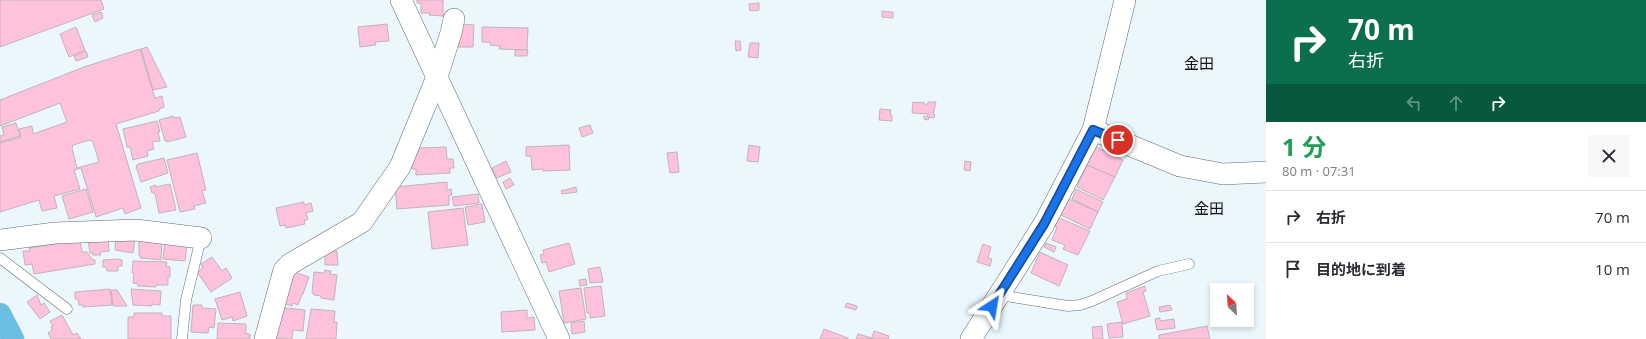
<!DOCTYPE html>
<html lang="ja">
<meta charset="utf-8">
<style>
body{margin:0;font-family:"Open Sans","Noto Sans JP",sans-serif;background:#f7f7f7;color:#2b2b33;height:100vh;display:flex;flex-direction:column;font-size:15px;white-space:nowrap}
*{box-sizing:border-box;margin:0}
p{font-size:13px;color:#7c7c81}
.icon{flex:none;width:22px;height:22px;fill:none;stroke:currentColor;stroke-width:2;stroke-linecap:round;stroke-linejoin:round}
.map{position:relative;flex:1;overflow:hidden}
.sheet{display:flex;flex-direction:column;background:#fff;width:380px}
.sheet>*{flex:none}
.hud{background:#0b6e4f;color:#fff;overflow:hidden}
.needle{width:26px;rotate:335deg}
.fabs{position:absolute;left:1210px;top:283px;display:grid;gap:8px}
.fabs a{display:grid;place-items:center;width:44px;height:44px;border-radius:0px;background:#fff;box-shadow:0 2px 6px #0003;font-size:20px}
.pin{position:absolute;display:grid;place-items:center;width:34px;height:34px;color:#fff;margin:-17px;border:2px solid #fff;border-radius:50%;box-shadow:0 1px 4px #0007}
.me{position:absolute;width:44px;margin:-22px;rotate:33deg;stroke-linejoin:round;filter:drop-shadow(0 0 3px #0008)}
.turn{display:flex;align-items:center;gap:14px;height:84px;padding:0 16px;font-size:18px}
.turn .icon{width:52px;height:52px;stroke-width:2.5}
.turn b{display:block;font-size:28px;line-height:34px}
.lanes{display:flex;align-items:center;height:38px;padding:0 16px;background:#0003;justify-content:center;gap:20px;direction:ltr}
.lanes .off{opacity:.35}
.round{display:grid;place-items:center;flex:none;width:42px;height:42px;border-radius:0px;background:#f7f7f7}
.overview{display:flex;align-items:center;justify-content:space-between;height:68px;padding:0 16px}
h1{font-size:24px;font-weight:700;line-height:30px;color:#1e9e55}
ul{padding:0;list-style:none}
li{display:flex;align-items:center;gap:12px;height:52px;padding:0 16px;border-top:1px solid #e1e1e2}
li div{flex:1}
li b{display:block;font-size:15px}
li em{font-style:normal}
main{display:flex;flex:1;min-height:0}
.map>svg:first-child{display:block}
.building{fill:#fec2dc;stroke:#c0b4b9;fill-rule:evenodd}
.lines{fill:none;stroke-linecap:round;stroke-linejoin:round}
.lane-casing{stroke:#626c71;stroke-width:11}
.street-casing{stroke:#626c71;stroke-width:22}
.highway-casing{stroke:#d4d5d5;stroke-width:23}
.lane{stroke:#fff;stroke-width:10}
.street{stroke:#fff;stroke-width:21}
.highway{stroke:#6bbee1;stroke-width:22}
.route-casing{stroke:#114b97;stroke-width:10}
.route{stroke:#1a73e8;stroke-width:7}
.labels{text-anchor:middle;dominant-baseline:central;stroke-width:4;stroke-linejoin:round;paint-order:stroke}
.neighbourhood-label{font-size:15px;fill:#101416;stroke:#ebf7fc}
</style>
<main>
<div class="map">
<svg width="1266" height="339" viewBox="0 0 1266 339">
<rect width="100%" height="100%" fill="#ebf7fc"/>
<g class="building">
<path d="M 0,0 L 101,0 L 104,9 L 0,47 Z"/>
<path d="M 417,0 L 443,0 L 443,16 L 429,15 L 430,13 L 421,13 L 421,3 L 417,3 Z"/>
<path d="M 759,3 L 759,10 L 750,11 L 749,4 Z"/>
<path d="M 882,11 L 893,12 L 893,18 L 882,17 Z"/>
<path d="M 101,12 L 103,18 L 95,22 L 92,15 Z"/>
<path d="M 387,24 L 389,41 L 375,42 L 376,45 L 360,47 L 358,27 Z"/>
<path d="M 460,24 L 474,25 L 473,47 L 458,47 Z"/>
<path d="M 76,27 L 85,50 L 69,57 L 60,34 Z"/>
<path d="M 482,27 L 528,28 L 527,50 L 499,49 L 500,46 L 490,45 L 490,42 L 482,42 Z"/>
<path d="M 735,41 L 740,41 L 741,50 L 736,51 Z"/>
<path d="M 750,43 L 759,43 L 758,58 L 748,57 Z"/>
<path d="M 147,47 L 167,87 L 153,90 L 141,49 Z"/>
<path d="M 140,49 L 155,98 L 162,96 L 164,107 L 159,109 L 159,111 L 116,124 L 141,208 L 125,214 L 123,208 L 96,217 L 81,168 L 74,170 L 80,189 L 54,196 L 57,208 L 42,211 L 39,200 L 0,212 L 0,143 L 21,137 L 19,129 L 32,126 L 33,134 L 67,122 L 60,103 L 0,126 L 0,100 L 84,67 ZM 90,140 L 93,142 L 99,162 L 77,168 L 72,148 L 73,145 Z"/>
<path d="M 515,50 L 528,50 L 527,56 L 515,56 Z"/>
<path d="M 86,51 L 88,57 L 76,61 L 74,56 Z"/>
<path d="M 913,102 L 925,103 L 925,105 L 927,105 L 928,102 L 936,102 L 933,114 L 935,115 L 934,118 L 929,117 L 928,120 L 924,119 L 924,116 L 927,117 L 928,114 L 912,113 Z"/>
<path d="M 880,109 L 891,110 L 890,115 L 892,115 L 892,121 L 879,120 Z"/>
<path d="M 173,116 L 174,118 L 180,117 L 186,137 L 167,142 L 166,140 L 165,141 L 159,120 Z"/>
<path d="M 157,121 L 160,132 L 158,132 L 160,141 L 152,142 L 154,149 L 147,151 L 148,156 L 133,160 L 130,147 L 127,147 L 123,129 Z"/>
<path d="M 16,123 L 20,136 L 0,142 L 0,136 L 4,135 L 2,127 Z"/>
<path d="M 590,125 L 593,133 L 582,137 L 579,128 Z"/>
<path d="M 569,145 L 570,170 L 543,171 L 543,169 L 532,170 L 531,156 L 526,156 L 526,147 Z"/>
<path d="M 749,145 L 760,147 L 758,162 L 747,161 Z"/>
<path d="M 446,147 L 447,159 L 453,159 L 454,168 L 450,168 L 450,173 L 416,175 L 416,169 L 412,169 L 412,161 L 414,161 L 414,151 L 418,148 Z"/>
<path d="M 1096,147 L 1123,160 L 1115,177 L 1087,165 Z"/>
<path d="M 677,152 L 679,172 L 670,173 L 667,153 Z"/>
<path d="M 197,153 L 206,190 L 202,191 L 206,203 L 194,206 L 195,209 L 180,212 L 167,160 Z"/>
<path d="M 164,158 L 168,173 L 141,182 L 136,166 L 138,165 L 138,164 Z"/>
<path d="M 506,161 L 511,172 L 497,178 L 492,168 Z"/>
<path d="M 965,161 L 971,162 L 970,171 L 964,170 Z"/>
<path d="M 1087,165 L 1115,177 L 1103,200 L 1077,187 Z"/>
<path d="M 510,178 L 514,185 L 506,189 L 503,182 Z"/>
<path d="M 447,182 L 447,190 L 451,189 L 452,195 L 449,195 L 449,205 L 397,209 L 395,187 Z"/>
<path d="M 170,184 L 176,210 L 159,213 L 155,193 L 152,193 L 150,187 L 156,185 L 156,187 Z"/>
<path d="M 576,187 L 577,192 L 562,194 L 561,191 Z"/>
<path d="M 86,189 L 93,212 L 69,219 L 62,196 Z"/>
<path d="M 1076,189 L 1103,202 L 1098,212 L 1072,199 Z"/>
<path d="M 478,194 L 479,203 L 454,206 L 452,197 Z"/>
<path d="M 1069,199 L 1098,212 L 1090,229 L 1061,215 Z"/>
<path d="M 304,202 L 304,205 L 311,203 L 313,211 L 306,213 L 308,219 L 304,221 L 305,224 L 286,228 L 285,225 L 280,226 L 276,208 Z"/>
<path d="M 482,204 L 485,222 L 468,225 L 465,207 Z"/>
<path d="M 463,208 L 468,245 L 432,249 L 428,212 Z"/>
<path d="M 1059,218 L 1090,231 L 1078,255 L 1063,249 L 1065,245 L 1052,240 L 1057,227 L 1055,226 Z"/>
<path d="M 116,235 L 135,237 L 133,253 L 115,250 Z"/>
<path d="M 108,237 L 109,251 L 100,252 L 101,255 L 93,255 L 93,253 L 90,253 L 88,239 Z"/>
<path d="M 139,239 L 162,240 L 161,260 L 140,258 L 141,256 L 139,256 Z"/>
<path d="M 80,240 L 82,252 L 87,252 L 93,260 L 95,260 L 95,264 L 34,274 L 32,264 L 25,265 L 23,251 L 30,251 L 29,248 Z"/>
<path d="M 165,241 L 187,244 L 185,261 L 163,259 Z"/>
<path d="M 569,243 L 575,264 L 549,272 L 546,262 L 542,263 L 540,255 L 544,254 L 543,250 Z"/>
<path d="M 1046,243 L 1056,247 L 1054,252 L 1044,247 Z"/>
<path d="M 983,244 L 991,247 L 988,258 L 992,259 L 990,266 L 977,262 Z"/>
<path d="M 325,251 L 337,251 L 338,265 L 325,265 Z"/>
<path d="M 1040,252 L 1068,265 L 1059,286 L 1031,273 Z"/>
<path d="M 212,257 L 222,271 L 226,268 L 232,278 L 211,292 L 197,272 L 203,268 L 201,264 Z"/>
<path d="M 117,259 L 122,260 L 122,266 L 118,266 L 118,271 L 107,271 L 106,267 L 103,267 L 103,260 Z"/>
<path d="M 133,261 L 167,262 L 166,266 L 170,267 L 170,277 L 168,277 L 168,285 L 156,285 L 156,287 L 138,286 L 138,284 L 133,283 L 134,273 L 132,273 Z"/>
<path d="M 600,267 L 603,282 L 590,283 L 588,269 Z"/>
<path d="M 325,270 L 331,271 L 330,274 L 337,275 L 334,300 L 321,298 L 321,296 L 314,295 L 314,293 L 312,293 L 314,272 L 324,273 Z"/>
<path d="M 291,271 L 309,277 L 303,294 L 302,294 L 298,305 L 293,303 L 292,306 L 280,302 Z"/>
<path d="M 586,279 L 587,285 L 580,286 L 579,280 Z"/>
<path d="M 601,286 L 605,316 L 590,318 L 590,313 L 587,313 L 584,288 Z"/>
<path d="M 1145,286 L 1146,291 L 1143,292 L 1150,316 L 1123,324 L 1117,302 L 1127,299 L 1126,293 Z"/>
<path d="M 581,288 L 586,319 L 564,323 L 559,291 Z"/>
<path d="M 110,289 L 112,305 L 83,307 L 83,305 L 79,305 L 78,299 L 75,299 L 75,292 Z"/>
<path d="M 131,289 L 161,291 L 160,305 L 152,304 L 152,306 L 133,305 Z"/>
<path d="M 111,290 L 117,290 L 127,306 L 113,306 Z"/>
<path d="M 240,292 L 247,316 L 233,321 L 232,317 L 222,320 L 215,299 Z"/>
<path d="M 37,295 L 41,305 L 44,303 L 50,312 L 40,319 L 27,302 Z"/>
<path d="M 847,303 L 857,306 L 856,310 L 845,307 Z"/>
<path d="M 193,305 L 202,305 L 202,308 L 216,309 L 214,328 L 209,327 L 208,333 L 191,332 Z"/>
<path d="M 1170,305 L 1172,310 L 1160,312 L 1159,307 Z"/>
<path d="M 278,307 L 305,310 L 303,331 L 293,330 L 292,339 L 272,338 Z"/>
<path d="M 311,309 L 335,311 L 334,322 L 337,322 L 336,339 L 306,339 Z"/>
<path d="M 527,310 L 527,318 L 534,317 L 535,330 L 502,332 L 501,312 Z"/>
<path d="M 134,313 L 162,313 L 162,316 L 171,316 L 171,339 L 128,339 L 128,317 L 134,317 Z"/>
<path d="M 62,315 L 73,335 L 77,333 L 81,339 L 51,339 L 48,333 L 52,330 L 51,327 L 53,326 L 50,321 Z"/>
<path d="M 1160,318 L 1160,321 L 1174,319 L 1175,328 L 1157,330 L 1155,319 Z"/>
<path d="M 584,321 L 585,332 L 572,334 L 571,323 Z"/>
<path d="M 1122,322 L 1123,337 L 1109,338 L 1107,324 Z"/>
<path d="M 218,323 L 246,324 L 246,334 L 250,334 L 250,339 L 217,339 Z"/>
<path d="M 1102,326 L 1103,339 L 1093,339 L 1092,327 Z"/>
<path d="M 1207,326 L 1210,339 L 1159,339 L 1159,335 Z"/>
<path d="M 824,329 L 848,338 L 848,339 L 820,339 Z"/>
<path d="M 874,331 L 889,336 L 888,339 L 856,339 L 858,334 L 872,338 Z"/>
</g>
<g class="lines">
<g class="lane-casing">
<g id="lane">
<path d="M 0,258 L 67,309"/>
<path d="M 999,295 L 1068,306 L 1080,305 L 1092,301 L 1158,271 L 1189,264"/>
<path d="M 182,339 L 186,300 L 201,238"/>
</g>
</g>
<g class="street-casing">
<g id="street">
<path d="M 401,0 L 559,339"/>
<path d="M 1093,130 L 1180,166 L 1223,174 L 1266,172"/>
<path d="M 0,240 L 55,233 L 136,230 L 201,238"/>
<path d="M 265,339 L 284,270 L 290,264 L 362,222 L 400,167 L 437,77 L 451,33 L 454,19"/>
<path d="M 971,339 L 1044,224 L 1093,130 L 1125,0"/>
</g>
</g>
<g class="highway-casing">
<path id="highway" d="M 0,314 L 13,339"/>
</g>
<use href="#lane" class="lane"/>
<use href="#street" class="street"/>
<use href="#highway" class="highway"/>
</g>
<g class="lines">
<g class="route-casing">
<path id="route" d="M 992,306 L 1044,224 L 1093,130 L 1118,140"/>
</g>
<use href="#route" class="route"/>
</g>
<g class="labels">
<g class="neighbourhood-label">
<text x="1199" y="63">金田</text>
<text x="1209" y="208">金田</text>
</g>
</g>
</svg>
<div class="fabs">
<a><svg class="needle" viewBox="-14 -14 28 28"><path d="M0-13l5 13h-10z" fill="#e53935"/><path d="M0 13l5-13h-10z" fill="#7c7c81"/></svg></a>
</div>
<div class="pin" style="left:1118px;top:140px;background:#d93025"><svg class="icon" aria-label="arrive" viewBox="0 0 24 24"><path d="M6 21V4h12l-3 4 3 4H6"/></svg></div>
<svg class="me" style="left:992px;top:306px" viewBox="-20 -20 40 40"><path d="M0-17L14 15 0 8-14 15z" fill="#1a73e8" stroke="#fff" stroke-width="4"/></svg>
</div>
<section class="sheet">
<div class="hud">
<div class="turn"><svg class="icon" aria-label="right" viewBox="0 0 24 24"><path d="M7 20v-9h11M14 6l5 5-5 5"/></svg><div><b>70 m</b>右折</div></div>
<div class="lanes"><svg class="icon off" aria-label="left" viewBox="0 0 24 24"><path d="M17 20v-9H6M10 6l-5 5 5 5"/></svg><svg class="icon off" aria-label="ahead" viewBox="0 0 24 24"><path d="M12 20V5M6 11l6-6 6 6"/></svg><svg class="icon" aria-label="right" viewBox="0 0 24 24"><path d="M7 20v-9h11M14 6l5 5-5 5"/></svg></div>
</div>
<div class="overview"><div><h1>1 分</h1><p>80 m · 07:31</p></div><a class="round"><svg class="icon" aria-label="close" viewBox="0 0 24 24"><path d="M6 6l12 12M18 6L6 18"/></svg></a></div>
<ul>
<li><svg class="icon" aria-label="right" viewBox="0 0 24 24"><path d="M7 20v-9h11M14 6l5 5-5 5"/></svg><div><b>右折</b></div><em>70 m</em></li>
<li><svg class="icon" aria-label="arrive" viewBox="0 0 24 24"><path d="M6 21V4h12l-3 4 3 4H6"/></svg><div><b>目的地に到着</b></div><em>10 m</em></li>
</ul>
</section>
</main>
